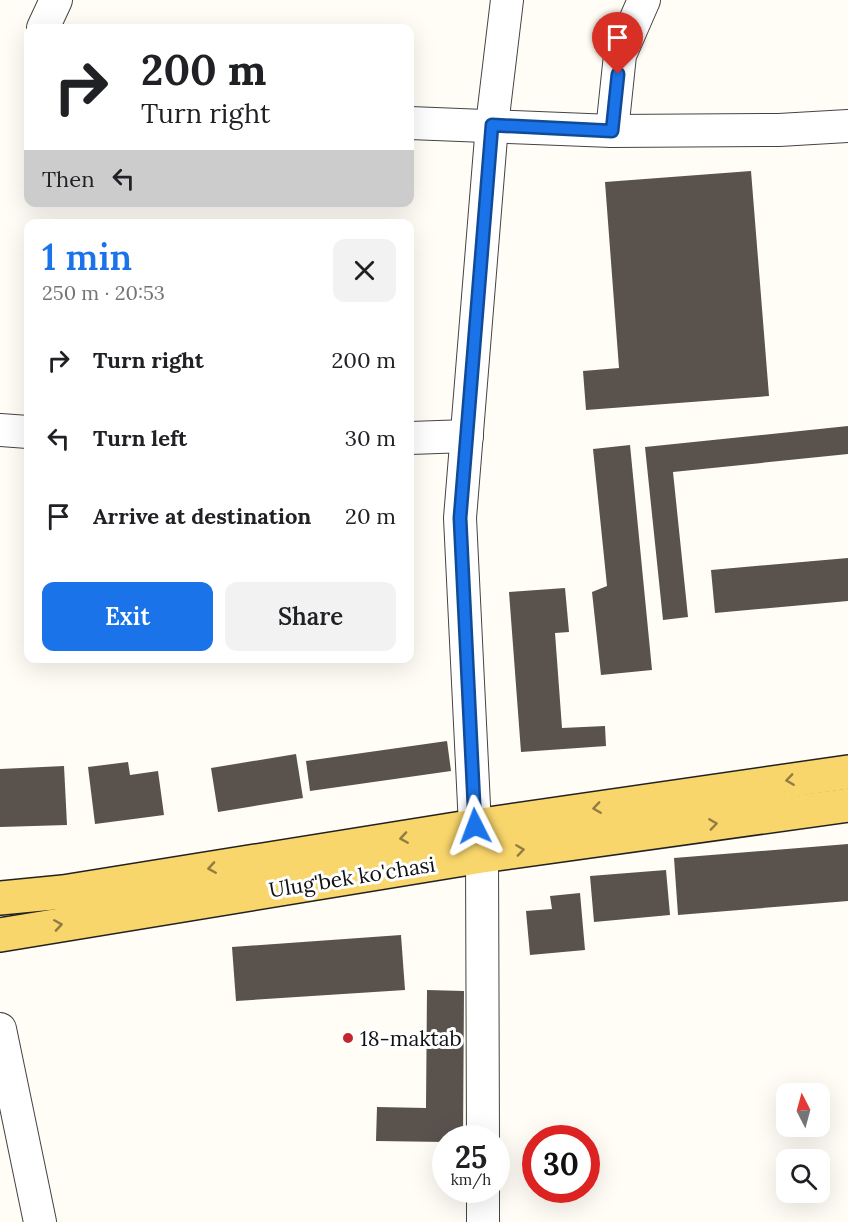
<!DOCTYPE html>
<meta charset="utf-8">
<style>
body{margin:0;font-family:Lora,serif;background:#f2f2f2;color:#202124;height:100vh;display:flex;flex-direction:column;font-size:22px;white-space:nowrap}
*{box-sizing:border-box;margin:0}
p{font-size:20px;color:#757577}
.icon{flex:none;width:33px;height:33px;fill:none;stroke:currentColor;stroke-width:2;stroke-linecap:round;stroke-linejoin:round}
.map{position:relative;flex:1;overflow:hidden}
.sheet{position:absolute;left:24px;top:219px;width:390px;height:444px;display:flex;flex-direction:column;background:#fff;border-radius:12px;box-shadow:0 6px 24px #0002}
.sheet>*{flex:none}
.banner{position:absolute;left:24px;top:24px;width:390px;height:183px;border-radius:12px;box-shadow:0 6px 24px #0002;background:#fff;color:#202124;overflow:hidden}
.needle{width:39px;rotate:354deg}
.buttons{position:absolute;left:776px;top:1083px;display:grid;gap:12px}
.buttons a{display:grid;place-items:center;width:54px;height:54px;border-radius:12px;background:#fff;box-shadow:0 6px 24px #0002;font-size:30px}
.speed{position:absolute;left:432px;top:1125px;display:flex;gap:12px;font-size:30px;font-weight:700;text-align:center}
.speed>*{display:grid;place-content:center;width:78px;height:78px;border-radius:50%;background:#fff;box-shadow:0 6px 24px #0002;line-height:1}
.speed small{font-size:15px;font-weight:400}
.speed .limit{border:9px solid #d22;background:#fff;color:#111}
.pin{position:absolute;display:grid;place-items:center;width:51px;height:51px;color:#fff;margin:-62px -26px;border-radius:50% 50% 50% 0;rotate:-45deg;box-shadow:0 0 6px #0007}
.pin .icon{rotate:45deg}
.me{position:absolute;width:66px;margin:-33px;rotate:357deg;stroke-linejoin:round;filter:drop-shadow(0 0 4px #0008)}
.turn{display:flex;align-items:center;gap:21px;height:126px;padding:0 18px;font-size:27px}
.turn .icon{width:78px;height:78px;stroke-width:2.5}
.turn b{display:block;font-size:42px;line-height:51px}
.then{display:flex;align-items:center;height:57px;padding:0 18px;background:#0003;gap:12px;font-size:22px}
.round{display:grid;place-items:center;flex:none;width:63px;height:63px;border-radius:12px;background:#f2f2f2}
.summary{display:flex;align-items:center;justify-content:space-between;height:102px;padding:0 18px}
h1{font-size:36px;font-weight:600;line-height:45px;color:#1a73e8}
.button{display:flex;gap:12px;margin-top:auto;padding:12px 18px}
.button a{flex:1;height:69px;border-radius:12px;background:#1a73e8;color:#fff;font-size:24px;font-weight:600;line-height:69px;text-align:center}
.button a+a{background:#f2f2f2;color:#202124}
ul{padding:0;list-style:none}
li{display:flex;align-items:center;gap:18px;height:78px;padding:0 18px}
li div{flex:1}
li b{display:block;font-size:22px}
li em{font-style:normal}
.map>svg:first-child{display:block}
.building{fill:#5a524d}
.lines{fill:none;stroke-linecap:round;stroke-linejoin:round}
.minor-casing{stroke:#444;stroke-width:34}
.major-casing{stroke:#222;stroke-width:36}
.minor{stroke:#fff;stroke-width:32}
.major{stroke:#f9d66b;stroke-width:33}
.oneway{stroke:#917d42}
.route-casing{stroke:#114b97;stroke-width:15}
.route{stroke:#1a73e8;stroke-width:10}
.poi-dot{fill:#c4262e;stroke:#fff;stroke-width:2}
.labels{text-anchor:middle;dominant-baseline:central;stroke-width:6;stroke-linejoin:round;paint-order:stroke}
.street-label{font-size:21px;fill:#111;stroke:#fff}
.poi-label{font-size:21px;fill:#111;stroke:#fff;text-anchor:start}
</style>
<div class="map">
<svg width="848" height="1222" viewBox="0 0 848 1222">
<rect width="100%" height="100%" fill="#fffdf5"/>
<g class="building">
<path d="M 751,171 L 769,396 L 586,410 L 583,371 L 619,368 L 605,182 Z"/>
<path d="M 848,426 L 848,454 L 673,472 L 688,617 L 663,620 L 645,447 Z"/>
<path d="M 630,445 L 652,670 L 601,675 L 592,592 L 607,586 L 593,449 Z"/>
<path d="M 848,558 L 848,601 L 715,613 L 711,570 Z"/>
<path d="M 565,588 L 569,632 L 555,633 L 562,728 L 605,726 L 606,746 L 521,752 L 509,592 Z"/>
<path d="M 447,741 L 451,771 L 310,791 L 306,761 Z"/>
<path d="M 296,754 L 303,798 L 218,812 L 211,768 Z"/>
<path d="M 128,762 L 130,775 L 158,771 L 164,815 L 95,824 L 88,767 Z"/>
<path d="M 64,766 L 67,825 L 0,827 L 0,769 Z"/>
<path d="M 848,844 L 848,901 L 678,915 L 674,858 Z"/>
<path d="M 666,870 L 670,915 L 594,922 L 590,876 Z"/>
<path d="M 580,893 L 585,950 L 530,955 L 526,911 L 552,909 L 550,896 Z"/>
<path d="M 401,935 L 405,990 L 236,1001 L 232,947 Z"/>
<path d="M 427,990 L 464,991 L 463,1138 L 446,1138 L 446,1142 L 376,1141 L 377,1107 L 426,1108 Z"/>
</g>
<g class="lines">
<g class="minor-casing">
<g id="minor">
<path d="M 43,28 L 56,0"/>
<path d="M 410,123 L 612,131 L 779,130 L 848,126"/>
<path d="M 612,131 L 620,55 L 644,0"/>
<path d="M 0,430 L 28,432"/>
<path d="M 410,438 L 467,436"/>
<path d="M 475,826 L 460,518 L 492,125 L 507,0"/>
<path d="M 482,856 L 483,1138"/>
<path d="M 0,1029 L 40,1222"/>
<path d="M 483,1190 L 483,1222"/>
</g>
</g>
<g class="major-casing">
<g id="major">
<path d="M 0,898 L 63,892 L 475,826 L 848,772"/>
<path d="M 0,935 L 482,856 L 848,805"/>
</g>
</g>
<use href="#minor" class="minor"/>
<use href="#major" class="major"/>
</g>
<defs><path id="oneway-chevron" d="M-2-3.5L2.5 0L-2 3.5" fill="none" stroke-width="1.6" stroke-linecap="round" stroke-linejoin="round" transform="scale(1.5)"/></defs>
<g class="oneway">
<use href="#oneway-chevron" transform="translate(790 780) rotate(172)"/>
<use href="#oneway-chevron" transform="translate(597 808) rotate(172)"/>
<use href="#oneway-chevron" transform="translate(713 824) rotate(-8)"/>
<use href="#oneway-chevron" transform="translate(404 838) rotate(171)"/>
<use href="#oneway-chevron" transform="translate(520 850) rotate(-8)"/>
<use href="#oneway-chevron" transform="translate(212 868) rotate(171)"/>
<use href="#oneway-chevron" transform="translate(58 925) rotate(-9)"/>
</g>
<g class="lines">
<g class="route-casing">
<path id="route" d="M 475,826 L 460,518 L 492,125 L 612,131 L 618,74"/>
</g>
<use href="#route" class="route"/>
</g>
<circle class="poi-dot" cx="348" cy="1038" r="6"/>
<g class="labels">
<g class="street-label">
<text transform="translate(352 877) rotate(-9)">Ulug'bek ko'chasi</text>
</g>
<g class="poi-label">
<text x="360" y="1038">18-maktab</text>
</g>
</g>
</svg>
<div class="buttons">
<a><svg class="needle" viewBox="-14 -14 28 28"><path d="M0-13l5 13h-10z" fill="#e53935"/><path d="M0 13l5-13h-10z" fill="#757577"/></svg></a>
<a><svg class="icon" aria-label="search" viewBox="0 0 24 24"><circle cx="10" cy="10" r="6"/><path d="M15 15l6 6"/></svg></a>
</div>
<div class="speed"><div>25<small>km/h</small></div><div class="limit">30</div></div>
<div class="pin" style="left:618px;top:74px;background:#d93025"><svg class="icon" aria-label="arrive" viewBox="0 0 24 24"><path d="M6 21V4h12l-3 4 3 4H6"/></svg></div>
<svg class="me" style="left:475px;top:826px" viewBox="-20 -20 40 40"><path d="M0-17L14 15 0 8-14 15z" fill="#1a73e8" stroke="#fff" stroke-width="4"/></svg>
<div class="banner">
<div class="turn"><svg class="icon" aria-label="right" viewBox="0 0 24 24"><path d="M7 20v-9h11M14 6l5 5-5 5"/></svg><div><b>200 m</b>Turn right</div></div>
<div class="then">Then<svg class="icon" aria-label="left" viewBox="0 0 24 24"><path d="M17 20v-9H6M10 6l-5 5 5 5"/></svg></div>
</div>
<section class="sheet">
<div class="summary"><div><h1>1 min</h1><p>250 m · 20:53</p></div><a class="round"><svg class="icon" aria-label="close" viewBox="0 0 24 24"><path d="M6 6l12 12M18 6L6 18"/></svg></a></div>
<ul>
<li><svg class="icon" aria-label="right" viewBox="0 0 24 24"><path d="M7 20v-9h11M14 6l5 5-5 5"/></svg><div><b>Turn right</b></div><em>200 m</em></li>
<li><svg class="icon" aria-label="left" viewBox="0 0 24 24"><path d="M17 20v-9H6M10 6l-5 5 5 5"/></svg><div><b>Turn left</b></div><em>30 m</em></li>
<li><svg class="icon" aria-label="arrive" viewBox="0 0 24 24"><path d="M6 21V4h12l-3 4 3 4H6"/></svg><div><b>Arrive at destination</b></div><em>20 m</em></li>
</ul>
<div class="button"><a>Exit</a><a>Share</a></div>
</section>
</div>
